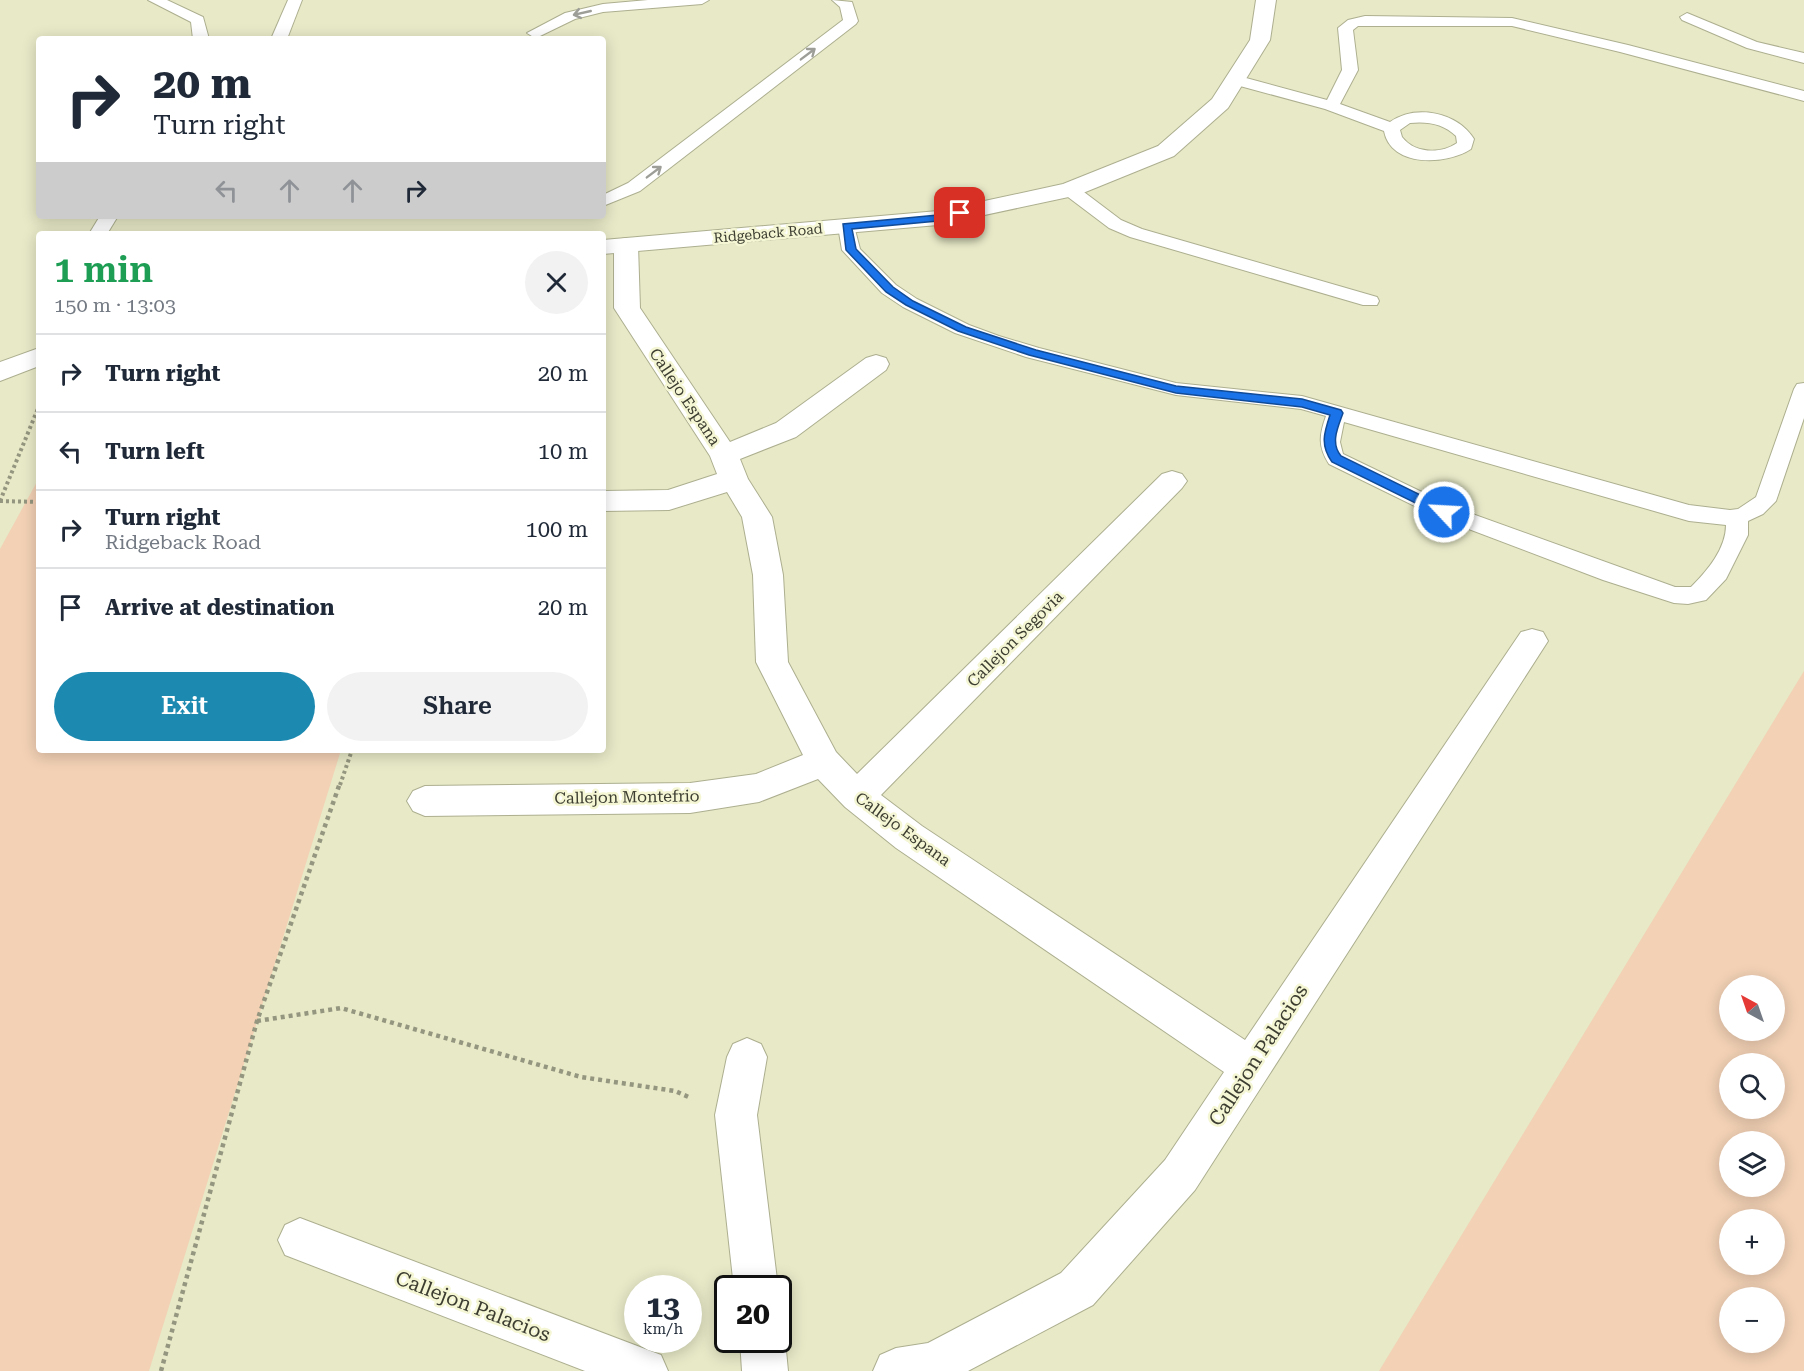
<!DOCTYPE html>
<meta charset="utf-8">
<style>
body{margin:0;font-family:"Roboto Serif",serif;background:#f2f2f3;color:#1f2937;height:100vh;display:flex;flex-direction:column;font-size:22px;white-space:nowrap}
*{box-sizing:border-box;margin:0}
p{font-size:20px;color:#747a83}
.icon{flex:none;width:33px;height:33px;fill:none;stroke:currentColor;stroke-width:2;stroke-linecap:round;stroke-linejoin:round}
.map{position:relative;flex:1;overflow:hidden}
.side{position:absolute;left:36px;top:231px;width:570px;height:522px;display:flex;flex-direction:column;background:#fff;border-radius:6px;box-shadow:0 3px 15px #0003}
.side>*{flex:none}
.hud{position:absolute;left:36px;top:36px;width:570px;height:183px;border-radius:6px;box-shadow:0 3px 15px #0003;background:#fff;color:#1f2937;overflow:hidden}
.needle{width:39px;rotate:320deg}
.buttons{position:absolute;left:1719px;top:975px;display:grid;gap:12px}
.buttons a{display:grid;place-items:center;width:66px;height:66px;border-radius:50%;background:#fff;box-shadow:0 3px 15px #0003;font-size:30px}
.speed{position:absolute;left:624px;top:1275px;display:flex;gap:12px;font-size:30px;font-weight:700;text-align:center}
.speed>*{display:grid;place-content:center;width:78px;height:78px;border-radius:50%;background:#fff;box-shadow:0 3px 15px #0003;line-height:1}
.speed small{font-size:15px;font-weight:400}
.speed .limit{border:3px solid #111;border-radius:9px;background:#fff;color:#111}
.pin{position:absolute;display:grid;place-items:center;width:51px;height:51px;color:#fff;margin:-26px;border-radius:12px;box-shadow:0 3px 9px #0006}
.me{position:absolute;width:66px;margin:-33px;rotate:295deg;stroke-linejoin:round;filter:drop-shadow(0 0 4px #0008)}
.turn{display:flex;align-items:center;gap:21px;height:126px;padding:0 18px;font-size:27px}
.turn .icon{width:78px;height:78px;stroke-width:2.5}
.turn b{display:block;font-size:42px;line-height:51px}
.lanes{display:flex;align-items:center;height:57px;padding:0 18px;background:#0003;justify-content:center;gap:30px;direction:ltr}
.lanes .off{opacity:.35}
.round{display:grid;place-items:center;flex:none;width:63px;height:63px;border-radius:32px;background:#f2f2f3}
.head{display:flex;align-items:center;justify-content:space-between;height:102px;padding:0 18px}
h1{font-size:36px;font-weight:600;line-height:45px;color:#1e9e55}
.button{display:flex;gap:12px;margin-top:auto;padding:12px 18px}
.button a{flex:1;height:69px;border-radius:36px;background:#1c89b0;color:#fff;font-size:24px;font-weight:600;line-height:69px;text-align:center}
.button a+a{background:#f2f2f3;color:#1f2937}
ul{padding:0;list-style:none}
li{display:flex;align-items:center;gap:18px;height:78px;padding:0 18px;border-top:2px solid #e0e1e3}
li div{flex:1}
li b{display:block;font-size:22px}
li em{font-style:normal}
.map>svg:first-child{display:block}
.green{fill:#f2d1b5;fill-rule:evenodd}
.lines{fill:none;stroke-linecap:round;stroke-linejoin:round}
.lane-casing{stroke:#adaf8f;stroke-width:2}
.street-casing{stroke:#adaf8f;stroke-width:2}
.secondary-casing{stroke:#adaf8f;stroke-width:2}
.path-far1{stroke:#95967f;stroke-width:4;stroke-dasharray:3 3;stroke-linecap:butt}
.path{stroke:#95967f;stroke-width:4.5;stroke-dasharray:4 4;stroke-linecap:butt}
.lane{fill:#fff;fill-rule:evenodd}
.street{fill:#fff;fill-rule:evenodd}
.secondary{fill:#fff;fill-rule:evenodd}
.oneway{stroke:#9e9e98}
.route{fill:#1a73e8;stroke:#114b97;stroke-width:1.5}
.labels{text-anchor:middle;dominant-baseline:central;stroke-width:5;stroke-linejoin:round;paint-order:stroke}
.far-street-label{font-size:14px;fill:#3d3e31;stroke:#f4f6d4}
.street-label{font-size:16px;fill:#3d3e31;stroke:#f4f6d4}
.near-street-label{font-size:20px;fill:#3d3e31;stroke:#f4f6d4}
</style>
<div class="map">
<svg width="1804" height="1371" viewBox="0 0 1804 1371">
<rect width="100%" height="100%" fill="#e7e9c7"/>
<g class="green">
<path d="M 39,478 L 39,750 L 341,750 L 149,1371 L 0,1371 L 0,549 Z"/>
<path d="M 1804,671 L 1804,1371 L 1379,1371 ZM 1730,986 L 1774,986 L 1774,1030 L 1730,1030 ZM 1730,1064 L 1774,1064 L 1774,1108 L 1730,1108 ZM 1730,1142 L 1774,1142 L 1774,1186 L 1730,1186 ZM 1730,1220 L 1774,1220 L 1774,1264 L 1730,1264 ZM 1730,1298 L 1774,1298 L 1774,1342 L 1730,1342 Z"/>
</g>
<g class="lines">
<g class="lane-casing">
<g id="lane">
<path d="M 148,0 L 167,0 L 203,17 L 209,39 L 193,39 L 191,22 Z"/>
<path d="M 288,0 L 302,0 L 287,39 L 271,39 Z"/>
<path d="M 648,0 L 709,0 L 702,4 L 603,12 L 575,19 L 540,36 L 535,38 L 527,33 L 565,13 L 603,4 Z"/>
<path d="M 832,0 L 852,2 L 858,21 L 856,24 L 640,191 L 603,206 L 603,195 L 628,183 L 843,20 L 840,7 Z"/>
<path d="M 1687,13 L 1757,42 L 1804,53 L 1804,63 L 1747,48 L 1682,20 L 1680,17 Z"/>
<path d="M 1365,16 L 1512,18 L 1628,45 L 1804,91 L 1804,101 L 1620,52 L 1512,26 L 1358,26 L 1353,30 L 1358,70 L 1340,104 L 1390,122 C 1416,104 1457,112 1474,139 L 1471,149 C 1447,165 1391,168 1384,131 L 1325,109 L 1229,83 L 1227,80 L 1235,75 L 1327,100 L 1342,70 L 1338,28 L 1348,20 ZM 1410,123 C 1427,121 1444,124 1456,136 L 1457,143 C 1441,154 1415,154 1402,137 L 1400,130 Z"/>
<path d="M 1070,185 L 1076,186 L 1121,220 L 1142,229 L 1377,297 L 1379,301 L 1377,305 L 1363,305 L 1130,237 L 1109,228 L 1064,194 L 1061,190 L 1064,186 Z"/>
<path d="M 100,216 L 118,216 L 107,234 L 89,234 Z"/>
<path d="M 847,221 L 853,222 L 860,249 L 896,285 L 917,299 L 969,325 L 999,336 L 1039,348 L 1176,383 L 1302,396 L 1689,505 L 1730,510 L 1738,509 L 1756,497 L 1794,389 L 1797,384 L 1804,383 L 1804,418 L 1776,501 L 1763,514 L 1748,521 L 1748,535 L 1726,579 L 1706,600 L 1688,604 L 1674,603 L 1603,580 L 1437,517 L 1329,464 C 1318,447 1319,435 1326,416 L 1301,409 L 1176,395 L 1026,357 L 955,333 L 903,307 L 882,293 L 842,250 L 838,226 L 841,222 ZM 1344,422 L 1689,521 L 1726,525 C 1726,549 1707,571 1691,587 L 1675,587 L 1453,507 L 1343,454 L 1340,442 Z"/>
</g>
</g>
<g class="street-casing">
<g id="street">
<path d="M 626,238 L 635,240 L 638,245 L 640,308 L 730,442 L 776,423 L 866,358 L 876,355 L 886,358 L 889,364 L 886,370 L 796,437 L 740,459 L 748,479 L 772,517 L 783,575 L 788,662 L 836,752 L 857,774 L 1162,474 L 1172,471 L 1182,474 L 1187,481 L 1182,488 L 881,795 L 922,826 L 1245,1040 L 1521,632 L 1532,629 L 1543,632 L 1548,641 L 1195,1190 L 1093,1305 L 968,1371 L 873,1371 L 880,1355 L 896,1348 L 928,1343 L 1061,1273 L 1165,1160 L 1224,1072 L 896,848 L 845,807 L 818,779 L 759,802 L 690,813 L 425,816 L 413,811 L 407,801 L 413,791 L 425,786 L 690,783 L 756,774 L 803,755 L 756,662 L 753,575 L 742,517 L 727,492 L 669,510 L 603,511 L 603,491 L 668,490 L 717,474 L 710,456 L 614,308 L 614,245 L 617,240 Z"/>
<path d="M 747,1038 L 761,1044 L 767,1057 L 757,1115 L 778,1288 L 734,1288 L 715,1115 L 727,1057 L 733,1044 Z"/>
<path d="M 300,1218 L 661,1355 L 668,1371 L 585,1371 L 285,1255 L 278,1240 L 285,1225 Z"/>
<path d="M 778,1325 L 785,1340 L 788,1371 L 742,1371 L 740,1340 L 778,1340 Z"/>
</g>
</g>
<g class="secondary-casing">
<g id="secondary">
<path d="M 1256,0 L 1276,0 L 1270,40 L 1228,108 L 1174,156 L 1078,195 L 938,225 L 603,254 L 603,240 L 938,211 L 1063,184 L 1158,146 L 1212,99 L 1250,40 Z"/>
<path d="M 39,348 L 39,366 L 0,381 L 0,362 Z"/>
</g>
</g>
<g class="path-far1">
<path d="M 0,501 L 39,406"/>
<path d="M 0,501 L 39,502"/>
<path d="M 340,785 L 352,750"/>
</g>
<g class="path">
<path d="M 257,1021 L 341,1008 L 581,1077 L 675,1091 L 691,1098"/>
<path d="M 161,1371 L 257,1021 L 340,783"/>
</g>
<use href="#lane" class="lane"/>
<use href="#street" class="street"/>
<use href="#secondary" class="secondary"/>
</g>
<defs><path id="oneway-shaft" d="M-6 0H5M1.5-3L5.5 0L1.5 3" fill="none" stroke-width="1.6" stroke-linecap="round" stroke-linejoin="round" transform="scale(1.5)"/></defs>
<g class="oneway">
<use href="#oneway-shaft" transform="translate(582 13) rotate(167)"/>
<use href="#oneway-shaft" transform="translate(808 54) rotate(-37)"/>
<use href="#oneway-shaft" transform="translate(654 172) rotate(-37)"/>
</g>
<path class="route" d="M 960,210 L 964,211 L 964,216 L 938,221 L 852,229 L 856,249 L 893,287 L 913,301 L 966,327 L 1036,350 L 1176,386 L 1302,399 L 1341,410 L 1343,413 C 1338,427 1330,443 1341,456 L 1449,509 L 1451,512 L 1449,515 L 1440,515 L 1332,462 C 1320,445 1324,433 1330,415 L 1302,407 L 1176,393 L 1029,355 L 958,331 L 906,305 L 886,292 L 846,250 L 843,224 L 938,215 Z"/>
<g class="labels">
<g class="far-street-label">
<text transform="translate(768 233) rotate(-5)">Ridgeback Road</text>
</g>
<g class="street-label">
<text transform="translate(685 397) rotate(56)">Callejo Espana</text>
<text transform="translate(1015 639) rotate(-45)">Callejon Segovia</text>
<text transform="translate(627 797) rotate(-1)">Callejon Montefrio</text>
<text transform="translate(903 829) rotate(36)">Callejo Espana</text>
</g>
<g class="near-street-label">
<text transform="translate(1258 1055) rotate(-57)">Callejon Palacios</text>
<text transform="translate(473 1306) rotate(21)">Callejon Palacios</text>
</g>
</g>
</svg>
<div class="buttons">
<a><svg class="needle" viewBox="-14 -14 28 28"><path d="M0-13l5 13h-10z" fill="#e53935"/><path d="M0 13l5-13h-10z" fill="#747a83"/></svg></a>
<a><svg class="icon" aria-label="search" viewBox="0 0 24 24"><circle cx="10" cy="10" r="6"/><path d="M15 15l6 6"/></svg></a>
<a><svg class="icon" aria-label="layers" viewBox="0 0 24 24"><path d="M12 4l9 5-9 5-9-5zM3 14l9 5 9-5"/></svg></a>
<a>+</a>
<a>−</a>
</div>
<div class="speed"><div>13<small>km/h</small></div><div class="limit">20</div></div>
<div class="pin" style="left:960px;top:213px;background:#d93025"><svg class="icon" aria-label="arrive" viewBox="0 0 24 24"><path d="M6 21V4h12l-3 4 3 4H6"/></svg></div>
<svg class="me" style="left:1444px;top:512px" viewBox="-20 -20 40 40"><circle r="17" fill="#1a73e8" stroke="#fff" stroke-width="3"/><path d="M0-11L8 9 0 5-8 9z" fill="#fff"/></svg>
<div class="hud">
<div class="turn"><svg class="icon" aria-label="right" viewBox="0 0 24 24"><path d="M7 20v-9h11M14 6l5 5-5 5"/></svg><div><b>20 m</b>Turn right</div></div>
<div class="lanes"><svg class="icon off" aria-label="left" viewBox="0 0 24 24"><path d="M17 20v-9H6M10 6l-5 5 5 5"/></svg><svg class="icon off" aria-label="ahead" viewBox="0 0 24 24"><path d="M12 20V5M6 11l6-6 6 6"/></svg><svg class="icon off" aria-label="ahead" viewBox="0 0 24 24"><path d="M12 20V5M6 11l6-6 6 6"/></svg><svg class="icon" aria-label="right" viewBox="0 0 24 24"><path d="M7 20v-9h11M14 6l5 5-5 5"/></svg></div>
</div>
<section class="side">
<div class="head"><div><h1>1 min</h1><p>150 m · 13:03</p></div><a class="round"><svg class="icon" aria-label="close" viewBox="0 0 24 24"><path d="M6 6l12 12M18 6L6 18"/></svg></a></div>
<ul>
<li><svg class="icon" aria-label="right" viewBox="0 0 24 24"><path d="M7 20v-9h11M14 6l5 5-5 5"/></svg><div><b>Turn right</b></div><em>20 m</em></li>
<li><svg class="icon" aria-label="left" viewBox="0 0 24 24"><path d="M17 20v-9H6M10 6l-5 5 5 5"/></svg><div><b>Turn left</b></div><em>10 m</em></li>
<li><svg class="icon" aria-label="right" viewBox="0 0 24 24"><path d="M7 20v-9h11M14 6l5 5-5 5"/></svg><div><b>Turn right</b><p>Ridgeback Road</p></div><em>100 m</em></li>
<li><svg class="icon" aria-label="arrive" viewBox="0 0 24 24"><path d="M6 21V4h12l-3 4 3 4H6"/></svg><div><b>Arrive at destination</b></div><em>20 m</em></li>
</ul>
<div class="button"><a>Exit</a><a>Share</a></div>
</section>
</div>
